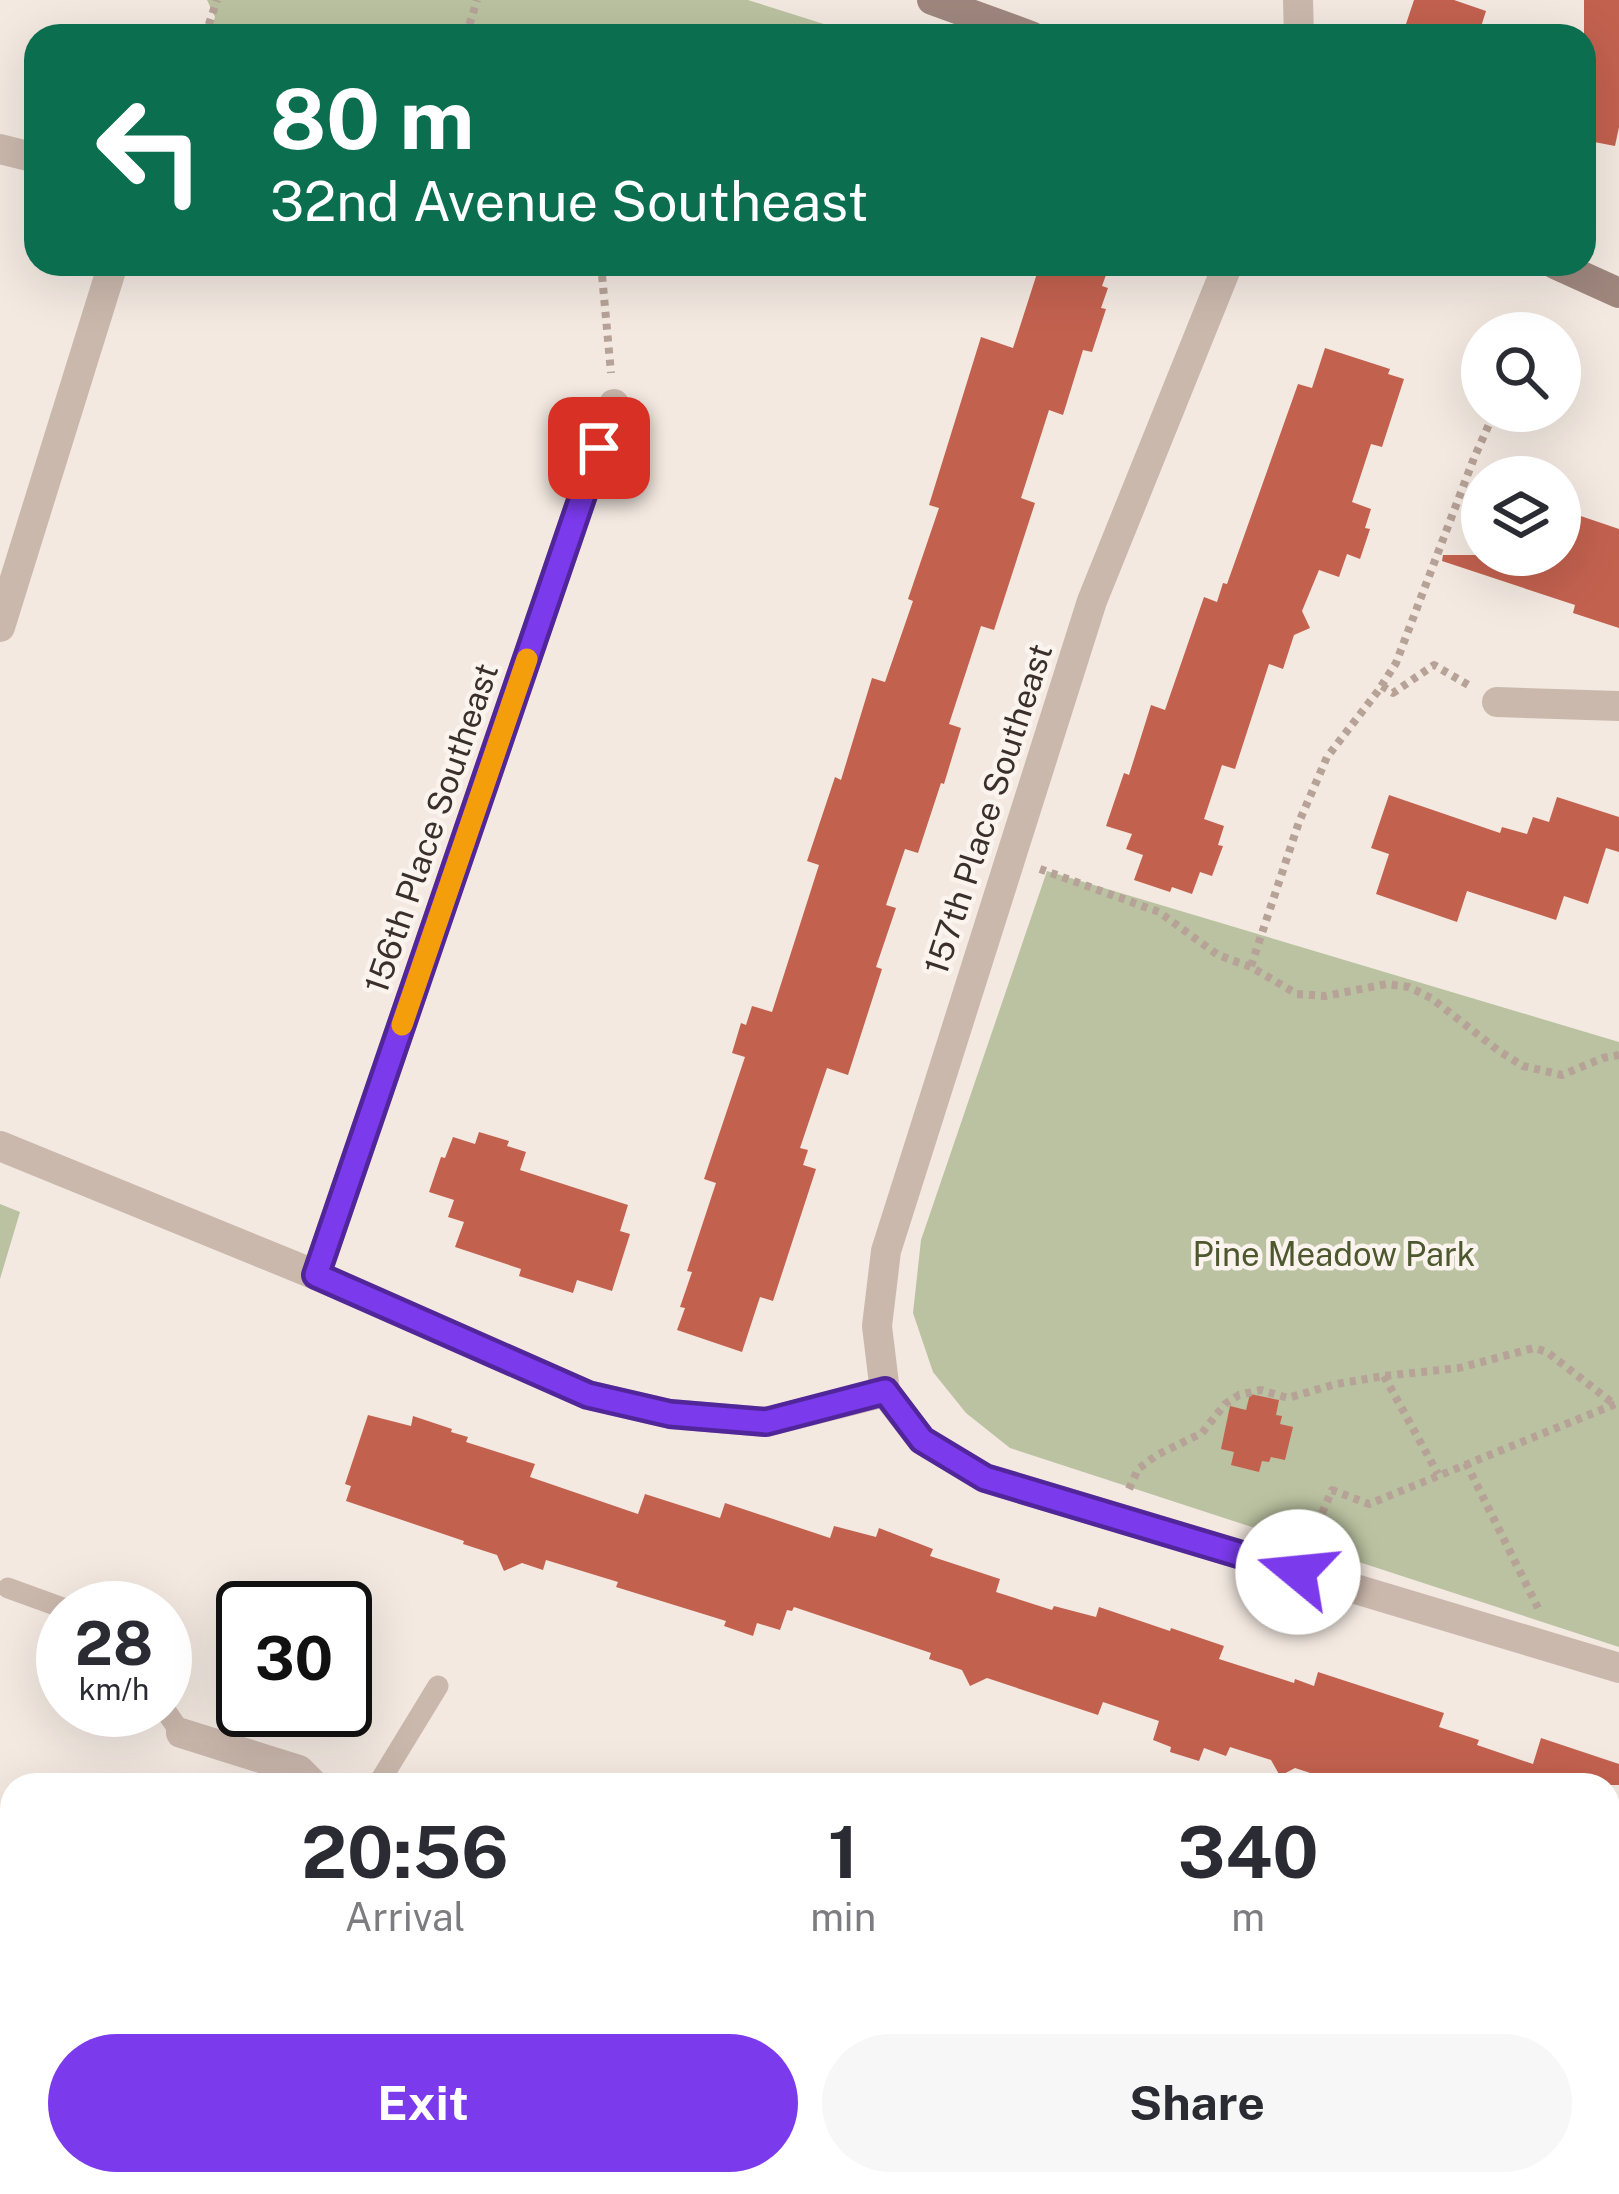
<!DOCTYPE html>
<style>
body{margin:0;font-family:"Public Sans",sans-serif;background:#f7f7f7;color:#2b2b33;height:100vh;display:flex;flex-direction:column;font-size:45px;white-space:nowrap}
*{box-sizing:border-box;margin:0}
p{font-size:39px;color:#7c7c81}
.icon{flex:none;width:66px;height:66px;fill:none;stroke:currentColor;stroke-width:2;stroke-linecap:round;stroke-linejoin:round}
.map{position:relative;flex:1;overflow:hidden}
.panel{position:absolute;left:0px;top:1773px;width:1620px;height:423px;display:flex;flex-direction:column;background:#fff;border-radius:36px 36px 0 0;box-shadow:0 12px 48px #0002}
.panel>*{flex:none}
.banner{position:absolute;left:24px;top:24px;width:1572px;height:252px;border-radius:36px;box-shadow:0 12px 48px #0002;background:#0b6e4f;color:#fff;overflow:hidden}
.controls{position:absolute;left:1461px;top:312px;display:grid;gap:24px}
.controls a{display:grid;place-items:center;width:120px;height:120px;border-radius:50%;background:#fff;box-shadow:0 12px 48px #0002;font-size:60px}
.speed{position:absolute;left:36px;top:1581px;display:flex;gap:24px;font-size:60px;font-weight:700;text-align:center}
.speed>*{display:grid;place-content:center;width:156px;height:156px;border-radius:50%;background:#fff;box-shadow:0 12px 48px #0002;line-height:1}
.speed small{font-size:30px;font-weight:400}
.speed .limit{border:6px solid #111;border-radius:18px;background:#fff;color:#111}
.pin{position:absolute;display:grid;place-items:center;width:102px;height:102px;color:#fff;margin:-51px;border-radius:24px;box-shadow:0 6px 18px #0006}
.me{position:absolute;width:132px;margin:-66px;rotate:287deg;stroke-linejoin:round;filter:drop-shadow(0 0 9px #0008)}
.turn{display:flex;align-items:center;gap:42px;height:252px;padding:0 48px;font-size:54px}
.turn .icon{width:156px;height:156px;stroke-width:2.5}
.turn b{display:block;font-size:84px;line-height:102px}
.eta{display:flex;justify-content:space-evenly;align-items:center;height:204px;text-align:center}
.eta b{font-size:72px;font-weight:700;line-height:84px}
.cta{display:flex;gap:24px;margin-top:auto;padding:24px 48px}
.cta a{flex:1;height:138px;border-radius:72px;background:#7c3aed;color:#fff;font-size:48px;font-weight:700;line-height:138px;text-align:center}
.cta a+a{background:#f7f7f7;color:#2b2b33}
.map>svg:first-child{display:block}
.green{fill:#bac2a1}
.building{fill:#c3614f}
.lines{fill:none;stroke-linecap:round;stroke-linejoin:round}
.path{stroke:#b7a297;stroke-width:8;stroke-dasharray:6 6;stroke-linecap:butt}
.lane{stroke:#cbb8ad;stroke-width:21}
.street{stroke:#cbb8ad;stroke-width:30}
.secondary{stroke:#9f877e;stroke-width:30}
.route-casing{stroke:#51269a;stroke-width:30}
.route{stroke:#7c3aed;stroke-width:21}
.slow{stroke:#f59e0b;stroke-width:21}
.labels{text-anchor:middle;dominant-baseline:central;stroke-width:9;stroke-linejoin:round;paint-order:stroke}
.street-label{font-size:33px;fill:#3a2f2b;stroke:#faf3ee}
.park-label{font-size:33px;fill:#4d582f;stroke:#faf3ee}
</style>
<div class="map">
<svg width="1619" height="2194" viewBox="0 0 1619 2194">
<rect width="100%" height="100%" fill="#f3e9e1"/>
<g class="green">
<path d="M 207,0 L 748,0 L 827,25 L 866,28 L 885,36 L 209,36 L 215,17 Z"/>
<path d="M 1047,871 L 1619,1042 L 1619,1647 L 1010,1448 L 966,1413 L 933,1372 L 913,1313 L 921,1240 Z"/>
<path d="M 0,1204 L 20,1212 L 0,1279 Z"/>
</g>
<g class="building">
<path d="M 1414,0 L 1454,0 L 1486,11 L 1478,36 L 1402,36 Z"/>
<path d="M 1584,0 L 1619,0 L 1619,127 L 1615,146 L 1584,140 Z"/>
<path d="M 1040,264 L 1110,264 L 1102,286 L 1108,288 L 1101,308 L 1106,309 L 1092,352 L 1083,350 L 1063,415 L 1049,410 L 1021,498 L 1035,503 L 994,630 L 981,626 L 949,724 L 961,728 L 944,784 L 941,783 L 918,853 L 905,849 L 886,905 L 896,908 L 876,967 L 882,969 L 848,1075 L 827,1068 L 800,1148 L 808,1150 L 803,1165 L 816,1169 L 773,1301 L 760,1297 L 742,1352 L 677,1330 L 685,1308 L 680,1307 L 692,1272 L 687,1271 L 716,1183 L 704,1179 L 745,1057 L 732,1053 L 741,1023 L 746,1025 L 752,1006 L 772,1012 L 819,865 L 807,861 L 835,777 L 841,780 L 872,678 L 885,682 L 913,601 L 908,599 L 939,508 L 929,505 L 981,337 L 1013,348 Z"/>
<path d="M 1325,348 L 1390,369 L 1388,374 L 1404,379 L 1382,447 L 1371,444 L 1352,502 L 1371,509 L 1365,528 L 1370,529 L 1360,559 L 1347,554 L 1339,577 L 1319,570 L 1302,611 L 1310,628 L 1294,635 L 1283,669 L 1269,664 L 1235,769 L 1222,765 L 1204,819 L 1224,826 L 1218,845 L 1223,846 L 1212,876 L 1200,872 L 1192,894 L 1172,887 L 1170,892 L 1134,880 L 1143,855 L 1126,849 L 1132,834 L 1106,826 L 1124,773 L 1129,775 L 1151,705 L 1165,710 L 1204,597 L 1217,602 L 1223,583 L 1227,584 L 1298,384 L 1312,388 Z"/>
<path d="M 1560,509 L 1619,529 L 1619,628 L 1573,613 L 1575,605 L 1442,561 L 1443,555 L 1560,555 Z"/>
<path d="M 1389,795 L 1500,833 L 1502,827 L 1527,834 L 1533,817 L 1549,822 L 1557,797 L 1619,817 L 1619,852 L 1606,848 L 1588,904 L 1564,896 L 1556,920 L 1467,891 L 1457,922 L 1376,894 L 1389,854 L 1371,848 Z"/>
<path d="M 479,1132 L 509,1141 L 507,1146 L 526,1152 L 520,1170 L 628,1205 L 620,1231 L 630,1234 L 612,1291 L 577,1280 L 573,1293 L 519,1276 L 521,1269 L 455,1247 L 464,1222 L 448,1217 L 454,1200 L 429,1192 L 441,1157 L 445,1158 L 453,1137 L 475,1144 Z"/>
<path d="M 1250,1394 L 1279,1400 L 1276,1415 L 1282,1416 L 1280,1424 L 1293,1427 L 1285,1460 L 1271,1457 L 1269,1462 L 1262,1461 L 1259,1472 L 1231,1465 L 1234,1452 L 1221,1449 L 1230,1406 L 1246,1410 Z"/>
<path d="M 368,1415 L 411,1426 L 413,1416 L 452,1429 L 451,1432 L 468,1437 L 466,1442 L 535,1464 L 530,1477 L 638,1514 L 645,1494 L 720,1518 L 725,1503 L 830,1538 L 834,1526 L 876,1537 L 879,1528 L 933,1549 L 930,1556 L 1000,1579 L 996,1592 L 1052,1610 L 1054,1606 L 1096,1617 L 1099,1607 L 1170,1631 L 1171,1628 L 1224,1646 L 1219,1659 L 1294,1683 L 1295,1679 L 1314,1686 L 1318,1672 L 1444,1713 L 1439,1727 L 1479,1740 L 1477,1745 L 1533,1764 L 1541,1738 L 1619,1764 L 1619,1785 L 1347,1785 L 1295,1768 L 1280,1776 L 1271,1760 L 1230,1747 L 1226,1756 L 1204,1748 L 1199,1761 L 1170,1752 L 1171,1747 L 1153,1740 L 1159,1721 L 1103,1702 L 1098,1715 L 987,1678 L 970,1686 L 962,1670 L 929,1659 L 931,1653 L 794,1607 L 792,1611 L 787,1610 L 780,1630 L 757,1623 L 753,1636 L 724,1626 L 726,1621 L 616,1587 L 618,1582 L 546,1560 L 543,1570 L 522,1563 L 504,1571 L 497,1555 L 463,1544 L 464,1541 L 346,1501 L 351,1486 L 345,1484 Z"/>
</g>
<g class="lines">
<g class="path">
<path d="M 205,36 L 217,0"/>
<path d="M 466,36 L 477,0"/>
<path d="M 601,264 L 611,373"/>
<path d="M 1382,686 L 1393,693 L 1434,665 L 1470,686"/>
<path d="M 1040,869 L 1159,912 L 1218,955 L 1251,967 L 1297,994 L 1326,996 L 1386,984 L 1409,987 L 1431,998 L 1499,1051 L 1523,1066 L 1562,1075 L 1603,1058 L 1619,1055"/>
<path d="M 1251,966 L 1299,822 L 1327,757 L 1378,691 L 1396,663 L 1474,458 L 1495,411"/>
<path d="M 1384,1376 L 1438,1474"/>
<path d="M 1466,1463 L 1540,1612"/>
<path d="M 1129,1489 L 1138,1469 L 1157,1455 L 1202,1433 L 1225,1404 L 1239,1395 L 1261,1390 L 1288,1398 L 1336,1384 L 1384,1376 L 1459,1368 L 1534,1348 L 1547,1352 L 1614,1404"/>
<path d="M 1308,1546 L 1332,1490 L 1369,1504 L 1618,1403"/>
<path d="M 468,2194 L 471,2184"/>
</g>
<g class="lane">
<path d="M 8,1588 L 63,1608"/>
<path d="M 165,1710 L 181,1733"/>
<path d="M 374,1785 L 380,1781 L 438,1686"/>
</g>
<g class="street">
<path d="M 1298,0 L 1299,36"/>
<path d="M 0,149 L 36,158"/>
<path d="M 1228,264 L 1092,601 L 886,1251 L 877,1326 L 885,1392 L 922,1440 L 985,1478 L 1619,1668"/>
<path d="M 0,627 L 113,264"/>
<path d="M 1497,702 L 1619,706"/>
<path d="M 0,1146 L 316,1275 L 588,1395 L 670,1414 L 766,1422 L 885,1392"/>
<path d="M 316,1275 L 614,404"/>
<path d="M 181,1733 L 299,1770 L 314,1785"/>
<path d="M 0,1966 L 12,1970"/>
<path d="M 1520,2184 L 1554,2194"/>
</g>
<g class="secondary">
<path d="M 932,0 L 1031,36"/>
<path d="M 1555,264 L 1619,293"/>
</g>
</g>
<g class="lines">
<g class="route-casing">
<path id="route" d="M 599,448 L 316,1275 L 588,1395 L 670,1414 L 766,1422 L 885,1391 L 922,1440 L 985,1478 L 1298,1572"/>
</g>
<use href="#route" class="route"/>
<path class="slow" d="M 402,1025 L 527,659"/>
</g>
<g class="labels">
<g class="street-label">
<text transform="translate(988 809) rotate(-72)">157th Place Southeast</text>
<text transform="translate(431 828) rotate(-71)">156th Place Southeast</text>
</g>
<g class="park-label">
<text x="1334" y="1254">Pine Meadow Park</text>
</g>
</g>
</svg>
<div class="controls">
<a><svg class="icon" aria-label="search" viewBox="0 0 24 24"><circle cx="10" cy="10" r="6"/><path d="M15 15l6 6"/></svg></a>
<a><svg class="icon" aria-label="layers" viewBox="0 0 24 24"><path d="M12 4l9 5-9 5-9-5zM3 14l9 5 9-5"/></svg></a>
</div>
<div class="speed"><div>28<small>km/h</small></div><div class="limit">30</div></div>
<div class="pin" style="left:599px;top:448px;background:#d93025"><svg class="icon" aria-label="arrive" viewBox="0 0 24 24"><path d="M6 21V4h12l-3 4 3 4H6"/></svg></div>
<svg class="me" style="left:1298px;top:1572px" viewBox="-20 -20 40 40"><circle r="19" fill="#fff"/><path d="M0-13L10 11 0 6-10 11z" fill="#7c3aed"/></svg>
<div class="banner">
<div class="turn"><svg class="icon" aria-label="left" viewBox="0 0 24 24"><path d="M17 20v-9H6M10 6l-5 5 5 5"/></svg><div><b>80 m</b>32nd Avenue Southeast</div></div>
</div>
<section class="panel">
<div class="eta">
<div><b>20:56</b><p>Arrival</p></div>
<div><b>1</b><p>min</p></div>
<div><b>340</b><p>m</p></div>
</div>
<div class="cta"><a>Exit</a><a>Share</a></div>
</section>
</div>
